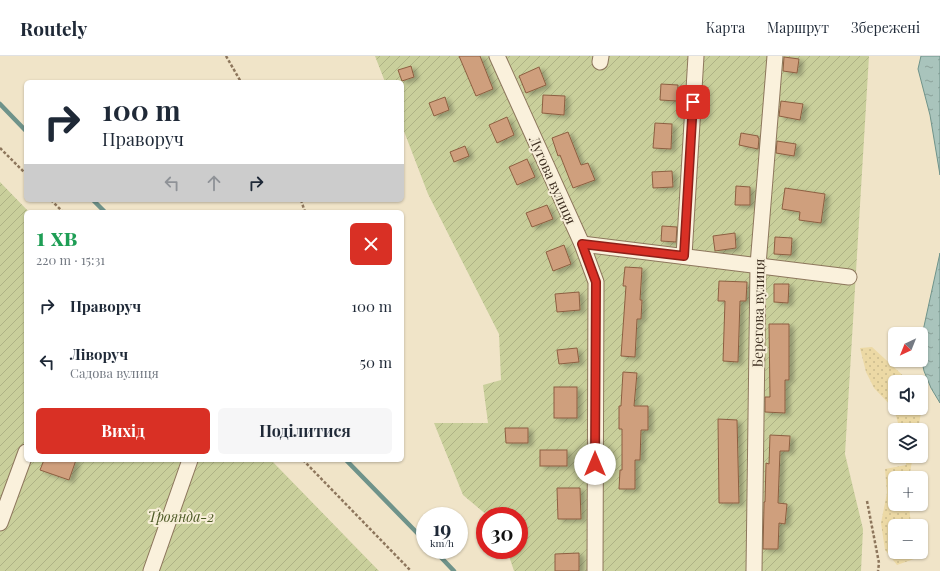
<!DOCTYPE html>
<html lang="uk">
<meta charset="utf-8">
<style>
body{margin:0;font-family:"Playfair Display",serif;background:#f6f6f7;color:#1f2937;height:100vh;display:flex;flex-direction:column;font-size:15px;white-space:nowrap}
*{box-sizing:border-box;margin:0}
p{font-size:13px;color:#747a83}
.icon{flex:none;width:22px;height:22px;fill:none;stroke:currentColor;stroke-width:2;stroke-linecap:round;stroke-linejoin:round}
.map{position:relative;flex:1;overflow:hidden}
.panel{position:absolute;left:24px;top:154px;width:380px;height:252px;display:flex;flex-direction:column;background:#fff;border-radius:6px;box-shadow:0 1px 3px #0004}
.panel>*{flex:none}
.hud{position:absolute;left:24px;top:24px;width:380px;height:122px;border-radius:6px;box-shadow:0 1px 3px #0004;background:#fff;color:#1f2937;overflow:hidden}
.needle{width:26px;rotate:223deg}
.tools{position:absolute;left:888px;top:271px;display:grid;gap:8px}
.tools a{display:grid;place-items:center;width:40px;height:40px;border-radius:6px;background:#fff;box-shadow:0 1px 3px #0004;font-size:20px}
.speed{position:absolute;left:416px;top:451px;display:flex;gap:8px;font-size:20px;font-weight:700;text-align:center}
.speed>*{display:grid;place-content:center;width:52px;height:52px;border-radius:50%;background:#fff;box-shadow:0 1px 3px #0004;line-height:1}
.speed small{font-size:10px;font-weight:400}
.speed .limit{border:6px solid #d22;background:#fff;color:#111}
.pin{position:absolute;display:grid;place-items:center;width:34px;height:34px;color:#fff;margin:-17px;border-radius:8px;box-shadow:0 2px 6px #0006}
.me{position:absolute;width:44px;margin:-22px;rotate:0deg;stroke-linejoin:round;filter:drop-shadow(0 0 3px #0008)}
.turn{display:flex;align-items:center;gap:14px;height:84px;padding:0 12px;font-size:18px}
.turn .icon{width:52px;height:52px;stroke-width:2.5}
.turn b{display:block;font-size:28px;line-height:34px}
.lanes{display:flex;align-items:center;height:38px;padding:0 12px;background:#0003;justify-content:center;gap:20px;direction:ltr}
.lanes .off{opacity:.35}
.round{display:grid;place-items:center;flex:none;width:42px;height:42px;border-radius:6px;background:#f6f6f7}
.headline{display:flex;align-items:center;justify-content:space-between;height:68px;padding:0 12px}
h1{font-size:24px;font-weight:700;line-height:30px;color:#1e9e55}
.button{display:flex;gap:8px;margin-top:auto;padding:8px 12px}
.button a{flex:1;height:46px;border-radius:6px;background:#d93025;color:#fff;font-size:16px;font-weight:700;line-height:46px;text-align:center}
.button a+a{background:#f6f6f7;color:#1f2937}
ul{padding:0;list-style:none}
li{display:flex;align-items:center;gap:12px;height:56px;padding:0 12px}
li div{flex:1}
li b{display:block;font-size:15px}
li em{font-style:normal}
header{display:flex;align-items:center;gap:24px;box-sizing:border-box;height:56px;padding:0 20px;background:#fff;border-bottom:1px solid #e0e1e3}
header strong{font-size:19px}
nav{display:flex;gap:22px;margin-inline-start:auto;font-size:14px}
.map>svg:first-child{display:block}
.sand{fill:url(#sand-dots)}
.garden{fill:url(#garden-furrows)}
.water{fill:url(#water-ripples);stroke:#6f938a}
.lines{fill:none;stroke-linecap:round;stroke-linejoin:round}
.stream{stroke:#6f938a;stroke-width:4.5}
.building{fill:#cf9f7d;stroke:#8d5f41;filter:url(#shadow)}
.minor-casing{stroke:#8d765c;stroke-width:17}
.path{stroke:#8d765c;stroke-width:2.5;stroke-dasharray:3 2;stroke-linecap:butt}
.minor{stroke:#faf1dc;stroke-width:15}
.route-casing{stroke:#8d1f18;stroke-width:10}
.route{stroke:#d93025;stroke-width:7}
.labels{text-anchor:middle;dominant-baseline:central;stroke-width:4;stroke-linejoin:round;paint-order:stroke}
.street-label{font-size:14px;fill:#3d2e20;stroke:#f7eed8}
.park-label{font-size:14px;font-style:italic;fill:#4d5a26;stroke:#f7eed8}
</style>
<header>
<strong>Routely</strong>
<nav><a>Карта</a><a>Маршрут</a><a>Збережені</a></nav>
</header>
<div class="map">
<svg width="940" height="515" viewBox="0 0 940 515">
<defs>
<pattern id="sand-dots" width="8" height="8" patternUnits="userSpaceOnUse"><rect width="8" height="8" fill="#ecd9a5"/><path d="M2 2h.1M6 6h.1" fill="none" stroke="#cbbb8e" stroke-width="1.8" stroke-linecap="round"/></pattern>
<pattern id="garden-furrows" width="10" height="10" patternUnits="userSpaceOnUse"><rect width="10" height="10" fill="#c9cf9b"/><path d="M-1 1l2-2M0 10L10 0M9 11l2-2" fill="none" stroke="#aeb285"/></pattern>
<pattern id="water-ripples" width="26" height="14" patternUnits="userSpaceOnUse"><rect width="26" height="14" fill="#a9c4bc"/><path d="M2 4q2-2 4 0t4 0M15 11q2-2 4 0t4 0" fill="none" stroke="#8ba098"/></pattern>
<filter id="shadow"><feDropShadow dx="4.5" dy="2.5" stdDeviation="2" flood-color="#0004"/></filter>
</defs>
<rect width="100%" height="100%" fill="#f0e4c8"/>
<g class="sand">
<path d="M 872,291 L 910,326 L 895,326 L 895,352 L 921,352 L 921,337 L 924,340 L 918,374 L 900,374 L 894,353 L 874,332 L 866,316 L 860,292 Z"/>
<path d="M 906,400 L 913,400 L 909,422 L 895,422 L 895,448 L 909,448 L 911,470 L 895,470 L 895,496 L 914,496 L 914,503 L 897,509 L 885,494 L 881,467 L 887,437 L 885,413 L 906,409 Z"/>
</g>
<g class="garden">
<path d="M 375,0 L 869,0 L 845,398 L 863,473 L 861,515 L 514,515 L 507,494 L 519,494 L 519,460 L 488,460 L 463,439 L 434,367 L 488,367 L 483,329 L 501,324 L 499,278 L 428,138 L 402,70 L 402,26 L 385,26 Z"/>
<path d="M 0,126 L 29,156 L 26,156 L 26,404 L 271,404 L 379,515 L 0,515 Z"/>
</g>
<g class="water">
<path d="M 921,0 L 940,0 L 940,119 L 930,59 L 918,13 Z"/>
<path d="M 940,197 L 940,347 L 931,332 L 924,315 L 921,301 L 921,284 Z"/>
</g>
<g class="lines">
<g class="stream">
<path d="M 0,48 L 26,75"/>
<path d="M 93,144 L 105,156"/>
<path d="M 346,404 L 425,485"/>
<path d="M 434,494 L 454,515"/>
</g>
</g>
<g class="building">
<path d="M 459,0 L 480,0 L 493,33 L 476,40 Z"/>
<path d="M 784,1 L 799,3 L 797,17 L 783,15 Z"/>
<path d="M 411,10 L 414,21 L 402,25 L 398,14 Z"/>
<path d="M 539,11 L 546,29 L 526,37 L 519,20 Z"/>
<path d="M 661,28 L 678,29 L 677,45 L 660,44 Z"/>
<path d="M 543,39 L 565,40 L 564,59 L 542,57 Z"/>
<path d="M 445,41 L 449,54 L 434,60 L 429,47 Z"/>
<path d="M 781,45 L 803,48 L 800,64 L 779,60 Z"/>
<path d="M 507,61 L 514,79 L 497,87 L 489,69 Z"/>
<path d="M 655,67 L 672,68 L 671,93 L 653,92 Z"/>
<path d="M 568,76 L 581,109 L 588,107 L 595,124 L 573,132 L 560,99 L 558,100 L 552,82 Z"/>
<path d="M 741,77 L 758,80 L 758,82 L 759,82 L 758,93 L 739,89 Z"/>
<path d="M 777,85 L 796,88 L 794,100 L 776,97 Z"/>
<path d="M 465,90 L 469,100 L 454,106 L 450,96 Z"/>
<path d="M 527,103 L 535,121 L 517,129 L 509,111 Z"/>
<path d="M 672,115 L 673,131 L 653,132 L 652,116 Z"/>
<path d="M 736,130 L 750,131 L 750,149 L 735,149 Z"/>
<path d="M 785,132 L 825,138 L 821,167 L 799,164 L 800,156 L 782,153 Z"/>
<path d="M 547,149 L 553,163 L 532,171 L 526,157 Z"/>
<path d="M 662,170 L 677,171 L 676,186 L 661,185 Z"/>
<path d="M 735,177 L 736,192 L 715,195 L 713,180 Z"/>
<path d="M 775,181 L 792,182 L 791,199 L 774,198 Z"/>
<path d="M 564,189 L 571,208 L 553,215 L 546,196 Z"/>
<path d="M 625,211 L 642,212 L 640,244 L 642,244 L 641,263 L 637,263 L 635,301 L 621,300 L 626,230 L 623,230 Z"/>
<path d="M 719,225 L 747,226 L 746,245 L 740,245 L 738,306 L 723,305 L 725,245 L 718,245 Z"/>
<path d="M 774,228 L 789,228 L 788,247 L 774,246 Z"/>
<path d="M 579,236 L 580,254 L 557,256 L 555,238 Z"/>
<path d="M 769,268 L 789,268 L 789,324 L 785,324 L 785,357 L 765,356 L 765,341 L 770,341 Z"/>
<path d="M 577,292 L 579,306 L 559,308 L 557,294 Z"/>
<path d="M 623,316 L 637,317 L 634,350 L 648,350 L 648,374 L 641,374 L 640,404 L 635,404 L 635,433 L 619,433 L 620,414 L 622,414 L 622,373 L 619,373 L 619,350 L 621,350 Z"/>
<rect x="554" y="331" width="23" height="31"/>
<path d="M 718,363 L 737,364 L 739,447 L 719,447 Z"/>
<path d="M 505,372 L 528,372 L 528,387 L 506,387 Z"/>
<path d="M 770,379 L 790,380 L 789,395 L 780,395 L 778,447 L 787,448 L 785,468 L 779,467 L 778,493 L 763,493 L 764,449 L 764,446 L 765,446 L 766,407 L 769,408 Z"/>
<rect x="540" y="394" width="27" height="16"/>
<path d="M 44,404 L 76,404 L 69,424 L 40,414 Z"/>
<path d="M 557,432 L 580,432 L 581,463 L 558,463 Z"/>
<path d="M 579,497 L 579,515 L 555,515 L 555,498 Z"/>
</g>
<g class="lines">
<g class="minor-casing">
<g id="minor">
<path d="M 497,0 L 582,188 L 596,226 L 595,515"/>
<path d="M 600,6 L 601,0"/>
<path d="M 582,188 L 849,221"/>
<path d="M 684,200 L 696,0"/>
<path d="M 0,467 L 26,396"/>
<path d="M 151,515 L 190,404"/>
<path d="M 754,515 L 758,209 L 775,0"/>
</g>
</g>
<g class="path">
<path d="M 226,0 L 241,26"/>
<path d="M 0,92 L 26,118"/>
<path d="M 51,144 L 63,156"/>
<path d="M 301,144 L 305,156"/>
<path d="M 303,404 L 411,515"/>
<path d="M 867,445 L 879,507 L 878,515"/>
</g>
<use href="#minor" class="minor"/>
</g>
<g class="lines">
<g class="route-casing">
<path id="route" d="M 595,408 L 596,226 L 582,188 L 684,200 L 693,46"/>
</g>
<use href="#route" class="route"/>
</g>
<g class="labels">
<g class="street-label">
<text transform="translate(553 124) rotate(66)">Лугова вулиця</text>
<text transform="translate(758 257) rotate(-89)">Берегова вулиця</text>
</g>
<g class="park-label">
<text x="181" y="460">Троянда-2</text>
</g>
</g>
</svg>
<div class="tools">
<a><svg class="needle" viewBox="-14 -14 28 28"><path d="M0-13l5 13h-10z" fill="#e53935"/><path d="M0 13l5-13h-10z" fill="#747a83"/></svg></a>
<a><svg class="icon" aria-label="sound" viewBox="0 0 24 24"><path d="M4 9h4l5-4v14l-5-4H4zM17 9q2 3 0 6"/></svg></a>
<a><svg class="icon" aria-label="layers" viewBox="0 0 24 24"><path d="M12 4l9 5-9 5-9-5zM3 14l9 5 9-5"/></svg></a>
<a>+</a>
<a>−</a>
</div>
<div class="speed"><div>19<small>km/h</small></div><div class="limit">30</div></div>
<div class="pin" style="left:693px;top:46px;background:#d93025"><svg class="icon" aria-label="arrive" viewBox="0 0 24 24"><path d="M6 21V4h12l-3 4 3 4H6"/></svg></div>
<svg class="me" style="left:595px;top:408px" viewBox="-20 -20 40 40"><circle r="19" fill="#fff"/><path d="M0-13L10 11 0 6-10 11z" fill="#d93025"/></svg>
<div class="hud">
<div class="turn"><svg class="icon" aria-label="right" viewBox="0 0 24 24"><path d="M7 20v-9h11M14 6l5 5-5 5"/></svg><div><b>100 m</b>Праворуч</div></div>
<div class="lanes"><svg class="icon off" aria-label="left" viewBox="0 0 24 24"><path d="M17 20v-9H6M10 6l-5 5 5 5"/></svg><svg class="icon off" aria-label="ahead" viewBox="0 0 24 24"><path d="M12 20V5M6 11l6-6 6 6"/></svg><svg class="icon" aria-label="right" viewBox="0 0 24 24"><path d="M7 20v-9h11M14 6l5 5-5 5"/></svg></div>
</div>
<section class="panel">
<div class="headline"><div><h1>1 хв</h1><p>220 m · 15:31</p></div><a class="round" style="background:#d93025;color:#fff"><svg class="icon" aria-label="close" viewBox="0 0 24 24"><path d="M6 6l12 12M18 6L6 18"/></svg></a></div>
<ul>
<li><svg class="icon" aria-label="right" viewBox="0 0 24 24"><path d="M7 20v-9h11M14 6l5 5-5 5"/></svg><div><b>Праворуч</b></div><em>100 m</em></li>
<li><svg class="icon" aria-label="left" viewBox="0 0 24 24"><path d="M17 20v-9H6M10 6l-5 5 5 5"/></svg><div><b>Ліворуч</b><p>Садова вулиця</p></div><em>50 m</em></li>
</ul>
<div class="button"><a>Вихід</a><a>Поділитися</a></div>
</section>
</div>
